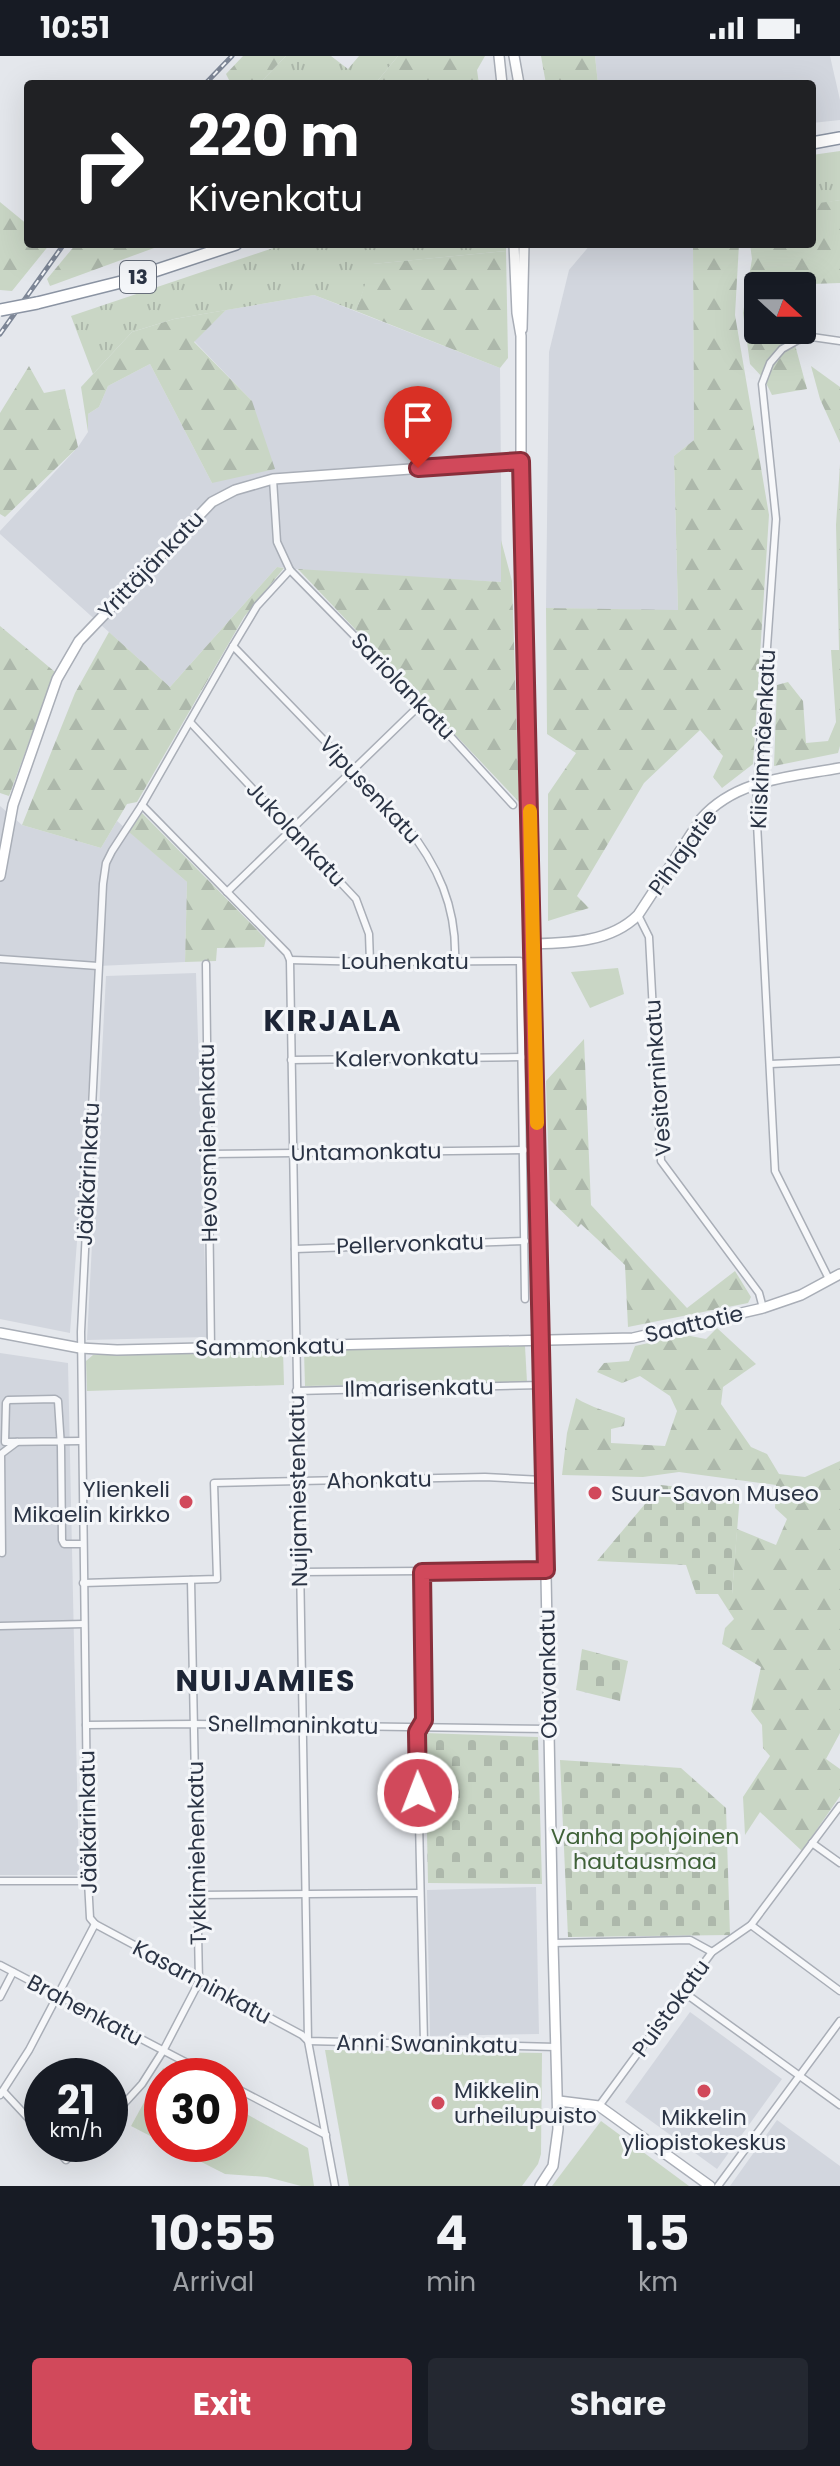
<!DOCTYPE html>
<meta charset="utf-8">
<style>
body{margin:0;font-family:Poppins,sans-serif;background:#242831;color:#f1f3f6;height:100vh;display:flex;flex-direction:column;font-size:30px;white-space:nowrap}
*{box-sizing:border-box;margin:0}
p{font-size:26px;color:#9ea1a6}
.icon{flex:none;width:44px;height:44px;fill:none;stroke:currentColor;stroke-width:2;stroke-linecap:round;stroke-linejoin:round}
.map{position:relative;height:2130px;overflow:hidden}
.details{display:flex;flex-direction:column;background:#171b24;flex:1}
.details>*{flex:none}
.banner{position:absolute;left:24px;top:24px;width:792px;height:168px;border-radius:8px;box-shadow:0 8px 32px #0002;background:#202124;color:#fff;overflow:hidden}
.needle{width:52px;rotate:111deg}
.fabs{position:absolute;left:744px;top:216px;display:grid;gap:16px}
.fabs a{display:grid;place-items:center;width:72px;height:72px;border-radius:8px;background:#171b24;box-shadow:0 8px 32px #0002;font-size:40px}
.speed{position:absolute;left:24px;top:2002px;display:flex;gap:16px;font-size:40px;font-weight:700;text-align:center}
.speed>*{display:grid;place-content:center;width:104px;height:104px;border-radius:50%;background:#171b24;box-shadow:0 8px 32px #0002;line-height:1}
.speed small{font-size:20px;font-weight:400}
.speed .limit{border:12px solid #d22;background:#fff;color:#111}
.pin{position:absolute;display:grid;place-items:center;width:68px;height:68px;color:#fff;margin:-82px -34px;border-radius:50% 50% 50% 0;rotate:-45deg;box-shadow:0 0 8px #0007}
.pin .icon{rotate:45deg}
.me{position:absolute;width:88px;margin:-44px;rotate:359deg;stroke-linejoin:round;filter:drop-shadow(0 0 6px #0008)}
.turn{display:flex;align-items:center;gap:28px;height:168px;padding:0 32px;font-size:36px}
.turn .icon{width:104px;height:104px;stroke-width:2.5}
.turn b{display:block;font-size:56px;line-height:68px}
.eta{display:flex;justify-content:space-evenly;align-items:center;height:136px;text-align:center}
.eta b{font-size:48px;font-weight:700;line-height:56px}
.primary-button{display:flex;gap:16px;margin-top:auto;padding:16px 32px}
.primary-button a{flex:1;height:92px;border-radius:8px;background:#d1495b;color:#fff;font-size:32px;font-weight:700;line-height:92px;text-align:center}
.primary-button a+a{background:#242831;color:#f1f3f6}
.status{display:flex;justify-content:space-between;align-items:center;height:56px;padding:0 40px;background:#171b24;direction:ltr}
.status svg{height:22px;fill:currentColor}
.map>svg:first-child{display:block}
.built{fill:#d2d6de}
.grass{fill:url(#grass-tufts)}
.forest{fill:url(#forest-firs)}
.cemetery{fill:url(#cemetery-stones)}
.green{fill:#c9d6c5}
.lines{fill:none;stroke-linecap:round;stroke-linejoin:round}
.street-casing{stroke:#a9aeb7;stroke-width:9}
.secondary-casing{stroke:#a9aeb7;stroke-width:12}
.highway-casing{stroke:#8b94a3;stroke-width:14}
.street{stroke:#f7f8fa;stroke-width:6}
.secondary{stroke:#fff;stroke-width:9}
.highway{stroke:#fff;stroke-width:11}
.rail-casing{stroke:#7d8696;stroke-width:5}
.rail{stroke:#f4f6f9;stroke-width:2;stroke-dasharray:6;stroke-linecap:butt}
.highway-bridge-casing{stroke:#8b94a3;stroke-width:14;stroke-linecap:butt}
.highway-bridge{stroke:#fff;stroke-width:11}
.route-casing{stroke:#882f3b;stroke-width:20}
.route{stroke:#d1495b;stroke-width:14}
.slow{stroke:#f59e0b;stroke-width:14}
.poi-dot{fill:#d1495b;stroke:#f4f6f9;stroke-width:3}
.labels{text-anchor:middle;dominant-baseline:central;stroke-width:6;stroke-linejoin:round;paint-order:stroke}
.shield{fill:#f4f6f9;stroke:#676e7b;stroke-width:2}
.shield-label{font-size:20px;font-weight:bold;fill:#2b3445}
.street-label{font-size:22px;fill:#2b3445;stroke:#f4f6f9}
.poi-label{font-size:22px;fill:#2b3445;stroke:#f4f6f9;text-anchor:start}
.park-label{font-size:22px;fill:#3f6138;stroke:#f4f6f9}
.district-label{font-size:30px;font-weight:bold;letter-spacing:2px;fill:#1d2536;stroke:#f4f6f9}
</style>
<div class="status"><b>10:51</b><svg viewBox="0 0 49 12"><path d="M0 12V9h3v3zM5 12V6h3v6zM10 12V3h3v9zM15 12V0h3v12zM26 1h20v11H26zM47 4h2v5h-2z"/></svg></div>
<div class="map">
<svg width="840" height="2130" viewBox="0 0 840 2130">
<defs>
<pattern id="grass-tufts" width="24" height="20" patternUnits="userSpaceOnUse" patternTransform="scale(2)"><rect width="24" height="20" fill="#c9d6c5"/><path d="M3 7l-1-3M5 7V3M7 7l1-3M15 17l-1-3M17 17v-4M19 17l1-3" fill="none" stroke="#adb8ab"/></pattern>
<pattern id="forest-firs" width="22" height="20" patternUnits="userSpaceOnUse" patternTransform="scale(2)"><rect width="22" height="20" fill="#c9d6c5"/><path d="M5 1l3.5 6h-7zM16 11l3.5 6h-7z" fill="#adb8ab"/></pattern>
<pattern id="cemetery-stones" width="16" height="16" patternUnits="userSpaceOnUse" patternTransform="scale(2)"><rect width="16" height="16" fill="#c9d6c5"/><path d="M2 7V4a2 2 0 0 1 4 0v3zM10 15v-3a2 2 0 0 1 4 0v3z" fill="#adb8ab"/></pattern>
</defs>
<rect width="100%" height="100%" fill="#e4e7ec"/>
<g class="built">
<path d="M 595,0 L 830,0 L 840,44 L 840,64 L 812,67 L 812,28 L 598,28 Z"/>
<path d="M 591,188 L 693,188 L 694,384 L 674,400 L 678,555 L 546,552 L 549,296 L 569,214 Z"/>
<path d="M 314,239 L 500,312 L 502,526 L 334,517 L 277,511 L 170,631 L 0,478 L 0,475 L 78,391 L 88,376 L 88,358 L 99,351 L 108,330 L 150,308 L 212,427 L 252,345 L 194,285 L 226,254 Z"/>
<path d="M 0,750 L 22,769 L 101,792 L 117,765 L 187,826 L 185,906 L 98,910 L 70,1277 L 0,1263 Z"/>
<path d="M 196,917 L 207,1281 L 87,1284 L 106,920 Z"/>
<path d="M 0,1297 L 68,1307 L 79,1819 L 0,1819 Z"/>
<path d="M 536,1831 L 539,1978 L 430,1980 L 427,1834 Z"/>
<path d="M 690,1956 L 782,2023 L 717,2113 L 625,2046 Z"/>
<path d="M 777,2064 L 840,2110 L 840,2130 L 730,2130 Z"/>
</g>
<g class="grass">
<path d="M 286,0 L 331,0 L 348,13 L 359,0 L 398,0 L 375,28 L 259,28 Z"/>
<path d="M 840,95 L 840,144 L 812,149 L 812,99 Z"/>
<path d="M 285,188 L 506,188 L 506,195 L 373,208 L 356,255 L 314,239 L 174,263 L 132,276 L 93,318 L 71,260 Z"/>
</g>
<g class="forest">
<path d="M 243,0 L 286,0 L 259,28 L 231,28 L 226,18 Z"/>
<path d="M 398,0 L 485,0 L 477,14 L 479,28 L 375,28 Z"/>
<path d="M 541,0 L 595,0 L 598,28 L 546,28 Z"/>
<path d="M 840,144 L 840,227 L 758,230 L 758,274 L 791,274 L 807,333 L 772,339 L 764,323 L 750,308 L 743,257 L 752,203 L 750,188 L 812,188 L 812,148 Z"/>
<path d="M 0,146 L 28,169 L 28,188 L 50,188 L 12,235 L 0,234 Z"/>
<path d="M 76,188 L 165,188 L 50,230 L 47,223 Z"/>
<path d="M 693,188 L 739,188 L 735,259 L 769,459 L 753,708 L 722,732 L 713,721 L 723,700 L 700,674 L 644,727 L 577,840 L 589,852 L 548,865 L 548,738 L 576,697 L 547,678 L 546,552 L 678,554 L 674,400 L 694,384 Z"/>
<path d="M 506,195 L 508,302 L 500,312 L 356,255 L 372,208 Z"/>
<path d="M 226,254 L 194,286 L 252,345 L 275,413 L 212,427 L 150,308 L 108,330 L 99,351 L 88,358 L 88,376 L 81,331 L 132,276 L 174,263 Z"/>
<path d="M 29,310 L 44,337 L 65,333 L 78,391 L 5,461 L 0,458 L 0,357 Z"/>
<path d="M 811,310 L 840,331 L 840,387 L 820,343 Z"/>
<path d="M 840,408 L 840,690 L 838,697 L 774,710 L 777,629 L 788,626 L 803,645 L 806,687 L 828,685 L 836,666 L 831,594 L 839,594 L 836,469 Z"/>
<path d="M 501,484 L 512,525 L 519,746 L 298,513 L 501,526 Z"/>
<path d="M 277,511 L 284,512 L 244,561 L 137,746 L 127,748 L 101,792 L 22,769 L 75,637 L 109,576 L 170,631 Z"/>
<path d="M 0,570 L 55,616 L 9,740 L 0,737 Z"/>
<path d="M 142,757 L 266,883 L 264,891 L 217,892 L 216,905 L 185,906 L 187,826 L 129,776 Z"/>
<path d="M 584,983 L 591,1149 L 687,1252 L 735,1215 L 751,1241 L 748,1247 L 628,1271 L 625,1209 L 581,1168 L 578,1171 L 550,1144 L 546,1025 Z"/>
<path d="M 717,1272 L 756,1308 L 723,1331 L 721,1348 L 751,1391 L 767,1398 L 779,1418 L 805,1421 L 840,1405 L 840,1677 L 826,1703 L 840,1713 L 840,1740 L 802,1795 L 760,1756 L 745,1779 L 743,1741 L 770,1700 L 763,1692 L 762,1669 L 751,1655 L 761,1611 L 722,1588 L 725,1572 L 734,1563 L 718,1538 L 732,1538 L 737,1473 L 776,1489 L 787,1463 L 775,1452 L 776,1429 L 679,1416 L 643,1421 L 562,1419 L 567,1377 L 576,1342 C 592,1352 608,1355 625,1362 L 624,1370 L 611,1373 L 611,1387 L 665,1390 L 677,1355 L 670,1340 L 640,1320 L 622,1327 L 597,1316 L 604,1307 L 629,1305 L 635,1290 L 685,1279 L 706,1283 Z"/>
</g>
<g class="cemetery">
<path d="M 661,1429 L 740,1438 L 732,1538 L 696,1538 L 686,1509 L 597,1505 Z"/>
<path d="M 582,1593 L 628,1605 L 620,1645 L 576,1634 Z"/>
<path d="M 425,1677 L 538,1681 L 542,1828 L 428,1827 Z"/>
<path d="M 560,1704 L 681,1712 L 726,1752 L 730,1879 L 568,1881 Z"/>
</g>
<g class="green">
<path d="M 618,912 L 624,938 L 590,952 L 571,916 Z"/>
<path d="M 525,1290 L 527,1326 L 305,1330 L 304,1295 Z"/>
<path d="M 283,1295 L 284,1329 L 87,1335 L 86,1305 L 93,1299 Z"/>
<path d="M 325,1994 L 542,1997 L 541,2098 L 538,2108 L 522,2130 L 349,2130 Z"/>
<path d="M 163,2012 L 178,2020 L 162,2020 L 162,2086 L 131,2070 Z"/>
<path d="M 230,2049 L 308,2092 L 314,2130 L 301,2130 L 267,2121 L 225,2118 L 166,2088 L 230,2088 Z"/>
<path d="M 601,2065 L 689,2130 L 552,2130 Z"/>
</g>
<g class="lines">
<g class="street-casing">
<g id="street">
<path d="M 290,514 L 421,648 L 513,749"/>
<path d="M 233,590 L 404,767 C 438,809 457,851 455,905"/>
<path d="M 190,666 L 356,843 L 369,878 L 370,906"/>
<path d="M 142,749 L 287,897 L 290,904 L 308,1985 L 335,2130"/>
<path d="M 227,836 L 421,648"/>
<path d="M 638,859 L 649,881 L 661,1105 L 759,1237 L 763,1252"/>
<path d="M 0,903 L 98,910"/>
<path d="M 290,904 L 370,906 L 520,905 L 525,1243"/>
<path d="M 206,908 L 211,1292"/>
<path d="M 291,1004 L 522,1001"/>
<path d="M 770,1008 L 840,1005"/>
<path d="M 208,1098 L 524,1094"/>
<path d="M 295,1193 L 525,1185"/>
<path d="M 829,1223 L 775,1115 L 756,748 L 776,463 L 762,328 L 770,307 L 782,293 L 798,284 L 812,281 L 840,285"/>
<path d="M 296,1335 L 542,1329"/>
<path d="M 80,1385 L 5,1386 L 6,1347 L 8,1344 L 55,1343 L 58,1345 C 59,1361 60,1376 61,1391 L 62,1484 L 64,1488 L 83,1488"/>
<path d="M 2,1497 L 1,1398 L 17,1386"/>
<path d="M 300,1516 L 546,1514"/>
<path d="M 422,1516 L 424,1664 L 417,1676 L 424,1987"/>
<path d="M 83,1527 L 217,1523 L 214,1427 L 485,1421 L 543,1424"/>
<path d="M 0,1570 L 84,1568"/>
<path d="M 86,1669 L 194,1668 L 549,1673"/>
<path d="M 812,1787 L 840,1807"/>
<path d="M 0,1825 L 88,1825"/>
<path d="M 197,1839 L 420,1837"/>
<path d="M 95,1868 L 90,1862 L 88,1825 L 81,1276 L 103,828 L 106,807 L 112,795 L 142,749 L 233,590 L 257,550 L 290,514 L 277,486 L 273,423"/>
<path d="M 95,1868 L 302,1979 L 308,1985 L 556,1991"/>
<path d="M 751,1869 L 840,1935"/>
<path d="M 553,1887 L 690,1884 L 712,1896"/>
<path d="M 0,1909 L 212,2020"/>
<path d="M 682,1935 L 840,2049"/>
<path d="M 0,1941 L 13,1916"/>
<path d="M 230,2029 L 326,2079"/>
<path d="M 3,2035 L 42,2077"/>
<path d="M 0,2039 L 29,1994 L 95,1868"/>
<path d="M 599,2050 L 712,1896 L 751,1869 L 840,1750"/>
<path d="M 110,2063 L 142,2028 L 163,1995 L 199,1926 L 191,1524"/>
<path d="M 52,2088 L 66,2104 L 83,2088"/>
<path d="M 718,2130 L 840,1965"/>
</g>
</g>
<g class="secondary-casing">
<g id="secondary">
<path d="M 499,0 L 502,28"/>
<path d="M 514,0 L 519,28"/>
<path d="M 514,188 L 517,257 L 521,280 L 521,405 L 534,888 L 553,1887 L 558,2073 L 553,2110 L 540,2130"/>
<path d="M 522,273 L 524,188"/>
<path d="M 0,820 L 13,749 L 57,623 L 79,585 L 212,446 L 235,434 L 273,423 L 521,405"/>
<path d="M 534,888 C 570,887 611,886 638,859 L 701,763 C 736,723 790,721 840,712"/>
<path d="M 0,1277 L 80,1292 L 117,1294 L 633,1282 L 763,1252 L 801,1239 L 840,1218"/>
<path d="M 559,2045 L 599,2050 L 710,2130"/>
</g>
</g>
<g class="highway-casing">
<g id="highway">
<path d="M 812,87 L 840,82"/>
<path d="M 37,247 L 121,226 L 236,188"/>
</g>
</g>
<use href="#street" class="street"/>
<use href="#secondary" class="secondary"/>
<use href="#highway" class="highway"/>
<g class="rail-casing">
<g id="rail">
<path d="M 205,28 L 232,0"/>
<path d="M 0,278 L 64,188"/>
</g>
</g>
<use href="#rail" class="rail"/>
<g class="highway-bridge-casing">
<path id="highway-bridge" d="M 0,254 L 37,247"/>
</g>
<use href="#highway-bridge" class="highway-bridge"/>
</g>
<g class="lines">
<g class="route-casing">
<path id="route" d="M 418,1737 L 417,1676 L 424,1664 L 422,1516 L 546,1514 L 521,405 L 418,412"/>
</g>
<use href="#route" class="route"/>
<path class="slow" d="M 530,755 L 537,1067"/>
</g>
<g class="poi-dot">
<circle cx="595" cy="1437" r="8"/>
<circle cx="186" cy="1446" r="8"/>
<circle cx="704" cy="2035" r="8"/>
<circle cx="438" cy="2047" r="8"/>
</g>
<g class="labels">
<rect class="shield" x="120" y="205" width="36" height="32" rx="6"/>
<g class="shield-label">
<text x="138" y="221">13</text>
</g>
<g class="street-label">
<text transform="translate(151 509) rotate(-46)">Yrittäjänkatu</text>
<text transform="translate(403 630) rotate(46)">Sariolankatu</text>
<text transform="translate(763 683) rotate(-87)">Kiiskinmäenkatu</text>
<text transform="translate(370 734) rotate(47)">Vipusenkatu</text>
<text transform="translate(296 778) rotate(47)">Jukolankatu</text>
<text transform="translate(683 796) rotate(-54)">Pihlajatie</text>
<text x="405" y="905">Louhenkatu</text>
<text transform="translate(407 1002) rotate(-1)">Kalervonkatu</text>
<text transform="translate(658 1022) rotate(-94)">Vesitorninkatu</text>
<text transform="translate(208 1087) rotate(-91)">Hevosmiehenkatu</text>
<text transform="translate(366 1096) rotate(-1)">Untamonkatu</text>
<text transform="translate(88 1118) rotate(-87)">Jääkärinkatu</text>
<text transform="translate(410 1188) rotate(-2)">Pellervonkatu</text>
<text transform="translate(694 1268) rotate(-13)">Saattotie</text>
<text transform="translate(270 1291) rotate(-1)">Sammonkatu</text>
<text transform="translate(419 1332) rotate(-1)">Ilmarisenkatu</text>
<text transform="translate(379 1424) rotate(-1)">Ahonkatu</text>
<text transform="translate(298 1435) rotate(-91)">Nuijamiestenkatu</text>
<text transform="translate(548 1618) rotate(-91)">Otavankatu</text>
<text transform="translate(293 1669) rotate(1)">Snellmaninkatu</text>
<text transform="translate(88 1766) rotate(-91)">Jääkärinkatu</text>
<text transform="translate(197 1797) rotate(-91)">Tykkimiehenkatu</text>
<text transform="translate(202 1926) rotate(28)">Kasarminkatu</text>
<text transform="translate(671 1952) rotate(-54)">Puistokatu</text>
<text transform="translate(85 1954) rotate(28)">Brahenkatu</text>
<text transform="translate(427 1988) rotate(1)">Anni Swaninkatu</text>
</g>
<g class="poi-label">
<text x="170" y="1433" text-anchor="end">Ylienkeli<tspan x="170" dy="25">Mikaelin kirkko</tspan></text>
<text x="611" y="1437">Suur-Savon Museo</text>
<text x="454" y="2034">Mikkelin<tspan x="454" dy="25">urheilupuisto</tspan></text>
<text x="704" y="2061" text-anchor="middle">Mikkelin<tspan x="704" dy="25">yliopistokeskus</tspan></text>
</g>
<g class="park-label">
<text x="645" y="1780">Vanha pohjoinen<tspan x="645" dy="25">hautausmaa</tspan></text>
</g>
<g class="district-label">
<text x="333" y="964">KIRJALA</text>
<text x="266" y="1624">NUIJAMIES</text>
</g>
</g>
</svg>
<div class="fabs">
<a><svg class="needle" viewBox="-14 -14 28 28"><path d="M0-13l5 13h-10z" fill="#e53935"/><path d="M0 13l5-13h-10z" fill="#9ea1a6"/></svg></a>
</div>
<div class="speed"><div>21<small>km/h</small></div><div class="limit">30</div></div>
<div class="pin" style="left:418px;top:412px;background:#d93025"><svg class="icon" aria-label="arrive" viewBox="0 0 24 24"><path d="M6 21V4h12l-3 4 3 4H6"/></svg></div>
<svg class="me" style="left:418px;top:1737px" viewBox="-20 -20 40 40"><circle r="17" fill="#d1495b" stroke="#fff" stroke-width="3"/><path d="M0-11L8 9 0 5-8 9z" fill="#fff"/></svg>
<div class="banner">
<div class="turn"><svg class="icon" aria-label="right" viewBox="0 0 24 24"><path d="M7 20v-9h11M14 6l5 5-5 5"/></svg><div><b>220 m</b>Kivenkatu</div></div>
</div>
</div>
<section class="details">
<div class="eta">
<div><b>10:55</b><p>Arrival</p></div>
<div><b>4</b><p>min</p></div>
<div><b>1.5</b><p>km</p></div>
</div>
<div class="primary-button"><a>Exit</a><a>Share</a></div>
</section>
